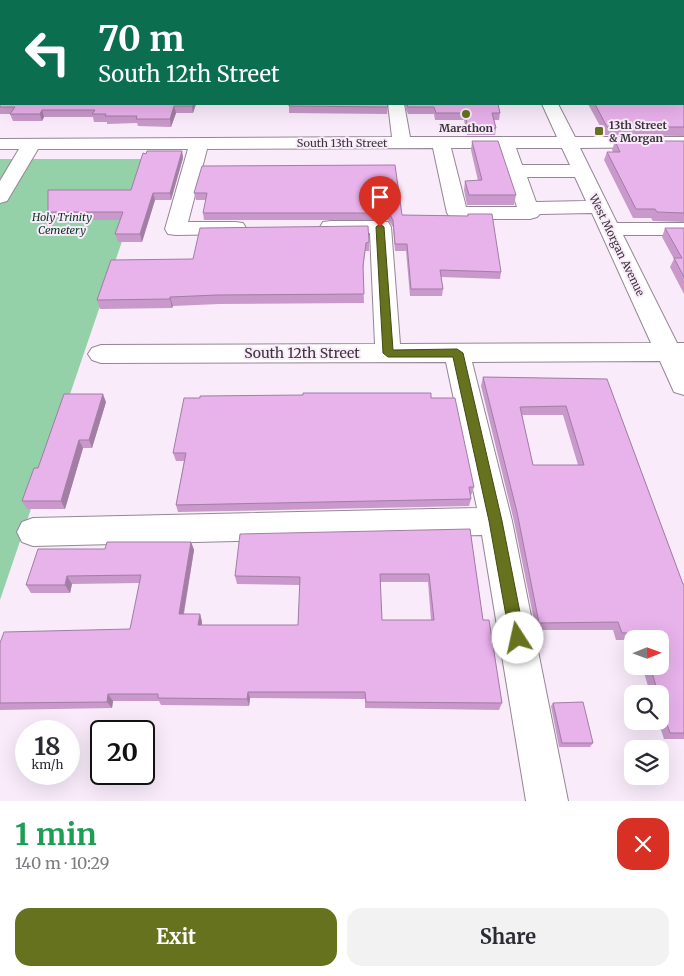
<!DOCTYPE html>
<meta charset="utf-8">
<style>
body{margin:0;font-family:Merriweather,serif;background:#f2f2f3;color:#2b2b33;height:100vh;display:flex;flex-direction:column;font-size:19px;white-space:nowrap}
*{box-sizing:border-box;margin:0}
p{font-size:16px;color:#7c7c81}
.icon{flex:none;width:28px;height:28px;fill:none;stroke:currentColor;stroke-width:2;stroke-linecap:round;stroke-linejoin:round}
.map{position:relative;height:801px;overflow:hidden}
.panel{display:flex;flex-direction:column;background:#fff;flex:1}
.panel>*{flex:none}
.banner{position:absolute;left:0px;top:0px;width:685px;height:105px;box-shadow:0 5px 20px #0002;background:#0b6e4f;color:#fff;overflow:hidden}
.needle{width:32px;rotate:89deg}
.buttons{position:absolute;left:624px;top:630px;display:grid;gap:10px}
.buttons a{display:grid;place-items:center;width:45px;height:45px;border-radius:10px;background:#fff;box-shadow:0 5px 20px #0002;font-size:25px}
.speed{position:absolute;left:15px;top:720px;display:flex;gap:10px;font-size:25px;font-weight:700;text-align:center}
.speed>*{display:grid;place-content:center;width:65px;height:65px;border-radius:50%;background:#fff;box-shadow:0 5px 20px #0002;line-height:1}
.speed small{font-size:12px;font-weight:400}
.speed .limit{border:2px solid #111;border-radius:8px;background:#fff;color:#111}
.pin{position:absolute;display:grid;place-items:center;width:42px;height:42px;color:#fff;margin:-51px -21px;border-radius:50% 50% 50% 0;rotate:-45deg;box-shadow:0 0 5px #0007}
.pin .icon{rotate:45deg}
.me{position:absolute;width:55px;margin:-28px;rotate:350deg;stroke-linejoin:round;filter:drop-shadow(0 0 4px #0008)}
.turn{display:flex;align-items:center;gap:18px;height:105px;padding:0 15px;font-size:22px}
.turn .icon{width:65px;height:65px;stroke-width:2.5}
.turn b{display:block;font-size:35px;line-height:42px}
.round{display:grid;place-items:center;flex:none;width:52px;height:52px;border-radius:15px;background:#f2f2f3}
.headline{display:flex;align-items:center;justify-content:space-between;height:85px;padding:0 15px}
h1{font-size:30px;font-weight:700;line-height:38px;color:#1e9e55}
.button{display:flex;gap:10px;margin-top:auto;padding:10px 15px}
.button a{flex:1;height:58px;border-radius:15px;background:#66721d;color:#fff;font-size:20px;font-weight:700;line-height:58px;text-align:center}
.button a+a{background:#f2f2f3;color:#2b2b33}
.map>svg:first-child{display:block}
.green{fill:#94d0a8}
.lines{fill:none;stroke-linecap:round;stroke-linejoin:round}
.minor-casing{stroke:#948794;stroke-width:2}
.minor{fill:#fff;fill-rule:evenodd}
.wall{fill:#c899ca;fill-rule:evenodd}
.shaded-wall{fill:#a27da4}
.building{fill:#e8b2eb;stroke:#a27da4;fill-rule:evenodd}
.route{fill:#66721d;stroke:#424a13}
.poi-dot{fill:#66721d;stroke:#f9ebfa;stroke-width:2}
.labels{text-anchor:middle;dominant-baseline:central;stroke-width:4;stroke-linejoin:round;paint-order:stroke}
.far-poi-label{font-size:11px;font-weight:bold;fill:#3b353b;stroke:#f9ebfa;text-anchor:start}
.far-street-label{font-size:11px;fill:#3b353b;stroke:#f9ebfa}
.far-park-label{font-size:11px;font-style:italic;fill:#00371b;stroke:#f9ebfa}
.street-label{font-size:14px;fill:#3b353b;stroke:#f9ebfa}
</style>
<div class="map">
<svg width="684" height="801" viewBox="0 0 684 801">
<rect width="100%" height="100%" fill="#f9ebfa"/>
<path class="green" d="M 0,159 L 150,159 L 0,600 Z"/>
<g class="lines">
<g class="minor-casing">
<g id="minor">
<path d="M 496,0 L 510,0 L 511,1 L 497,1 Z"/>
<path d="M 388,104 L 404,104 L 410,137 L 557,137 L 542,104 L 558,104 L 575,137 L 684,137 L 684,147 L 580,148 L 617,223 L 684,223 L 684,235 L 623,235 L 677,343 L 684,343 L 684,395 L 674,392 L 660,361 L 472,362 L 512,521 L 568,801 L 526,801 L 482,535 L 33,546 L 22,542 L 17,532 L 22,522 L 33,518 L 477,508 L 446,362 L 101,363 L 92,360 L 88,354 L 92,348 L 101,345 L 375,344 L 370,233 L 331,233 L 323,232 L 320,227 L 323,222 L 331,221 L 380,221 L 388,222 L 391,227 L 400,344 L 651,343 L 592,213 L 540,214 L 537,217 L 530,219 L 457,219 L 450,217 L 447,213 L 433,148 L 207,149 L 188,222 L 235,222 L 243,223 L 246,228 L 243,233 L 235,234 L 176,235 L 168,234 L 165,229 L 188,149 L 38,149 L 7,201 L 0,203 L 0,181 L 19,149 L 0,149 L 0,139 L 392,137 ZM 451,148 L 498,148 L 517,207 L 466,207 ZM 516,148 L 562,148 L 570,165 L 522,165 ZM 527,177 L 575,177 L 586,201 L 536,202 Z"/>
</g>
</g>
<use href="#minor" class="minor"/>
</g>
<g class="wall">
<path d="M 0,0 L 1,1 L 1,104 L 196,104 L 193,113 L 176,113 L 171,127 L 138,126 L 137,123 L 107,124 L 107,122 L 94,122 L 93,117 L 44,117 L 42,121 L 13,121 L 10,114 L 0,114 L 0,19 L 1,19 L 1,16 L 0,16 Z"/>
<path d="M 528,0 L 684,0 L 684,136 L 605,135 L 588,104 L 684,104 L 684,1 L 529,1 Z"/>
<path d="M 404,104 L 498,104 L 500,113 L 499,120 L 494,120 L 496,128 L 495,135 L 467,135 L 464,120 L 435,120 L 434,114 L 408,114 Z"/>
<path d="M 289,106 L 388,107 L 387,114 L 289,113 Z"/>
<path d="M 472,141 L 516,195 L 514,205 L 467,205 L 464,190 L 465,181 L 478,181 L 471,150 Z"/>
<path d="M 615,141 L 684,141 L 684,222 L 653,221 L 651,218 L 633,218 L 604,160 L 607,152 L 613,152 L 612,150 Z"/>
<path d="M 182,151 L 183,158 L 171,200 L 155,200 L 142,242 L 118,242 L 115,234 L 120,220 L 51,220 L 48,212 L 131,190 L 146,154 Z"/>
<path d="M 202,166 L 402,215 L 467,216 L 468,214 L 501,272 L 500,279 L 441,277 L 443,289 L 442,296 L 410,296 L 406,251 L 395,251 L 393,227 L 388,220 L 204,220 L 203,213 L 206,200 L 196,200 L 194,193 Z"/>
<path d="M 665,228 L 684,228 L 684,294 L 670,267 L 674,259 L 662,237 Z"/>
<path d="M 369,242 L 369,251 L 365,251 L 363,271 L 364,303 L 219,304 L 173,306 L 172,308 L 100,309 L 97,300 L 193,259 Z"/>
<path d="M 483,377 L 607,379 L 683,584 L 684,584 L 684,739 L 664,739 L 661,730 L 649,730 L 647,721 L 660,721 L 660,694 L 639,694 L 638,692 L 644,686 L 648,686 L 642,666 L 660,666 L 660,639 L 632,639 L 632,640 L 616,640 L 613,630 L 536,630 L 514,521 L 481,386 ZM 522,415 L 563,415 L 578,465 L 533,465 Z"/>
<path d="M 200,398 L 431,398 L 474,487 L 472,494 L 470,495 L 471,499 L 469,506 L 178,512 L 176,505 L 184,461 L 176,461 L 173,453 Z"/>
<path d="M 106,402 L 92,448 L 83,448 L 65,509 L 27,509 L 22,501 L 38,468 Z"/>
<path d="M 470,529 L 483,620 L 502,703 L 499,710 L 365,708 L 365,699 L 250,698 L 249,706 L 161,705 L 159,701 L 113,701 L 112,708 L 0,710 L 0,643 L 130,629 L 140,583 L 72,584 L 70,593 L 31,593 L 26,585 L 105,549 L 191,542 L 194,550 L 184,614 L 200,614 L 202,622 L 202,625 L 298,625 L 300,585 L 237,584 L 235,576 ZM 380,582 L 428,582 L 431,620 L 382,620 Z"/>
<path d="M 553,703 L 593,743 L 590,747 L 559,747 L 551,706 Z"/>
</g>
<g class="shaded-wall">
<path d="M 193,104 L 196,104 L 193,113 L 192,106 Z"/>
<path d="M 174,106 L 176,113 L 171,127 L 170,119 Z"/>
<path d="M 42,110 L 44,117 L 42,121 L 40,114 Z"/>
<path d="M 182,151 L 183,158 L 171,200 L 170,193 Z"/>
<path d="M 153,193 L 155,200 L 142,242 L 140,234 Z"/>
<path d="M 170,297 L 173,306 L 172,308 L 170,299 Z"/>
<path d="M 103,394 L 106,402 L 92,448 L 89,440 Z"/>
<path d="M 79,440 L 83,448 L 65,509 L 61,501 Z"/>
<path d="M 191,542 L 194,550 L 182,622 L 179,614 Z"/>
<path d="M 67,576 L 72,584 L 70,593 L 65,585 Z"/>
<path d="M 200,614 L 202,622 L 201,633 L 198,625 Z"/>
<path d="M 248,692 L 250,698 L 249,706 L 247,699 Z"/>
<path d="M 108,694 L 113,701 L 112,708 L 107,702 Z"/>
</g>
<g class="building">
<path d="M 0,0 L 467,0 L 467,1 L 1,1 L 1,104 L 193,104 L 192,106 L 174,106 L 170,119 L 136,119 L 137,116 L 105,116 L 106,114 L 92,114 L 95,110 L 42,110 L 40,114 L 10,114 L 15,107 L 0,107 L 0,19 L 1,19 Z"/>
<path d="M 533,0 L 684,0 L 684,127 L 607,127 L 595,104 L 684,104 L 684,1 L 534,1 Z"/>
<path d="M 289,104 L 387,104 L 388,107 L 289,106 Z"/>
<path d="M 407,104 L 498,104 L 500,113 L 492,113 L 496,128 L 468,128 L 465,113 L 436,113 L 434,107 L 408,107 Z"/>
<path d="M 472,141 L 498,141 L 516,195 L 469,195 L 465,181 L 482,180 Z"/>
<path d="M 615,141 L 684,141 L 684,213 L 657,212 L 655,209 L 636,209 L 607,152 L 620,152 Z"/>
<path d="M 147,151 L 182,151 L 170,193 L 153,193 L 140,234 L 115,234 L 123,212 L 48,212 L 48,190 L 131,190 L 143,153 L 146,154 Z"/>
<path d="M 395,165 L 402,215 L 468,216 L 468,214 L 492,214 L 501,272 L 440,270 L 443,289 L 411,289 L 407,244 L 395,244 L 393,220 L 389,213 L 203,213 L 207,193 L 194,193 L 202,166 Z"/>
<path d="M 368,226 L 369,242 L 366,243 L 363,266 L 364,294 L 217,295 L 170,297 L 170,299 L 97,300 L 111,260 L 193,259 L 200,228 Z"/>
<path d="M 665,228 L 684,228 L 684,277 L 674,258 L 682,258 Z"/>
<path d="M 483,377 L 607,379 L 683,584 L 684,584 L 684,733 L 670,733 L 667,724 L 656,724 L 655,721 L 660,721 L 660,694 L 647,694 L 644,686 L 656,686 L 650,666 L 660,666 L 660,639 L 641,639 L 640,633 L 622,633 L 618,622 L 539,623 L 517,512 ZM 566,406 L 584,465 L 533,465 L 520,407 Z"/>
<path d="M 303,393 L 431,393 L 431,398 L 455,398 L 474,487 L 469,487 L 471,499 L 176,505 L 186,453 L 173,453 L 184,398 L 200,398 L 200,396 L 303,395 Z"/>
<path d="M 64,394 L 103,394 L 89,440 L 79,440 L 61,501 L 22,501 L 34,468 L 38,468 Z"/>
<path d="M 470,529 L 483,620 L 489,620 L 502,703 L 366,702 L 365,692 L 248,692 L 247,699 L 158,698 L 158,694 L 108,694 L 107,702 L 0,703 L 0,643 L 4,632 L 130,629 L 141,575 L 67,576 L 65,585 L 26,585 L 38,549 L 105,549 L 107,542 L 191,542 L 179,614 L 200,614 L 198,625 L 298,625 L 300,577 L 235,576 L 240,534 ZM 380,574 L 429,574 L 434,620 L 382,620 Z"/>
<path d="M 583,702 L 593,743 L 562,743 L 553,703 Z"/>
</g>
<path class="route" d="M 380,224 L 384,227 L 393,350 L 457,349 L 463,353 L 502,521 L 525,638 L 523,643 L 518,645 L 512,643 L 510,638 L 489,521 L 453,357 L 388,357 L 383,353 L 376,227 Z"/>
<g class="poi-dot">
<circle cx="466" cy="114" r="5"/>
<rect x="594" y="126" width="10" height="10" rx="2.5"/>
</g>
<g class="labels">
<g class="far-poi-label">
<text x="609" y="125">13th Street<tspan x="609" dy="13">&amp; Morgan</tspan></text>
<text x="466" y="128" text-anchor="middle">Marathon</text>
</g>
<g class="far-street-label">
<text x="342" y="143">South 13th Street</text>
<text transform="translate(617 245) rotate(64)">West Morgan Avenue</text>
</g>
<g class="far-park-label">
<text x="62" y="217">Holy Trinity<tspan x="62" dy="13">Cemetery</tspan></text>
</g>
<g class="street-label">
<text x="302" y="353">South 12th Street</text>
</g>
</g>
</svg>
<div class="buttons">
<a><svg class="needle" viewBox="-14 -14 28 28"><path d="M0-13l5 13h-10z" fill="#e53935"/><path d="M0 13l5-13h-10z" fill="#7c7c81"/></svg></a>
<a><svg class="icon" aria-label="search" viewBox="0 0 24 24"><circle cx="10" cy="10" r="6"/><path d="M15 15l6 6"/></svg></a>
<a><svg class="icon" aria-label="layers" viewBox="0 0 24 24"><path d="M12 4l9 5-9 5-9-5zM3 14l9 5 9-5"/></svg></a>
</div>
<div class="speed"><div>18<small>km/h</small></div><div class="limit">20</div></div>
<div class="pin" style="left:380px;top:227px;background:#d93025"><svg class="icon" aria-label="arrive" viewBox="0 0 24 24"><path d="M6 21V4h12l-3 4 3 4H6"/></svg></div>
<svg class="me" style="left:518px;top:638px" viewBox="-20 -20 40 40"><circle r="19" fill="#fff"/><path d="M0-13L10 11 0 6-10 11z" fill="#66721d"/></svg>
<div class="banner">
<div class="turn"><svg class="icon" aria-label="left" viewBox="0 0 24 24"><path d="M17 20v-9H6M10 6l-5 5 5 5"/></svg><div><b>70 m</b>South 12th Street</div></div>
</div>
</div>
<section class="panel">
<div class="headline"><div><h1>1 min</h1><p>140 m · 10:29</p></div><a class="round" style="background:#d93025;color:#fff"><svg class="icon" aria-label="close" viewBox="0 0 24 24"><path d="M6 6l12 12M18 6L6 18"/></svg></a></div>
<div class="button"><a>Exit</a><a>Share</a></div>
</section>
